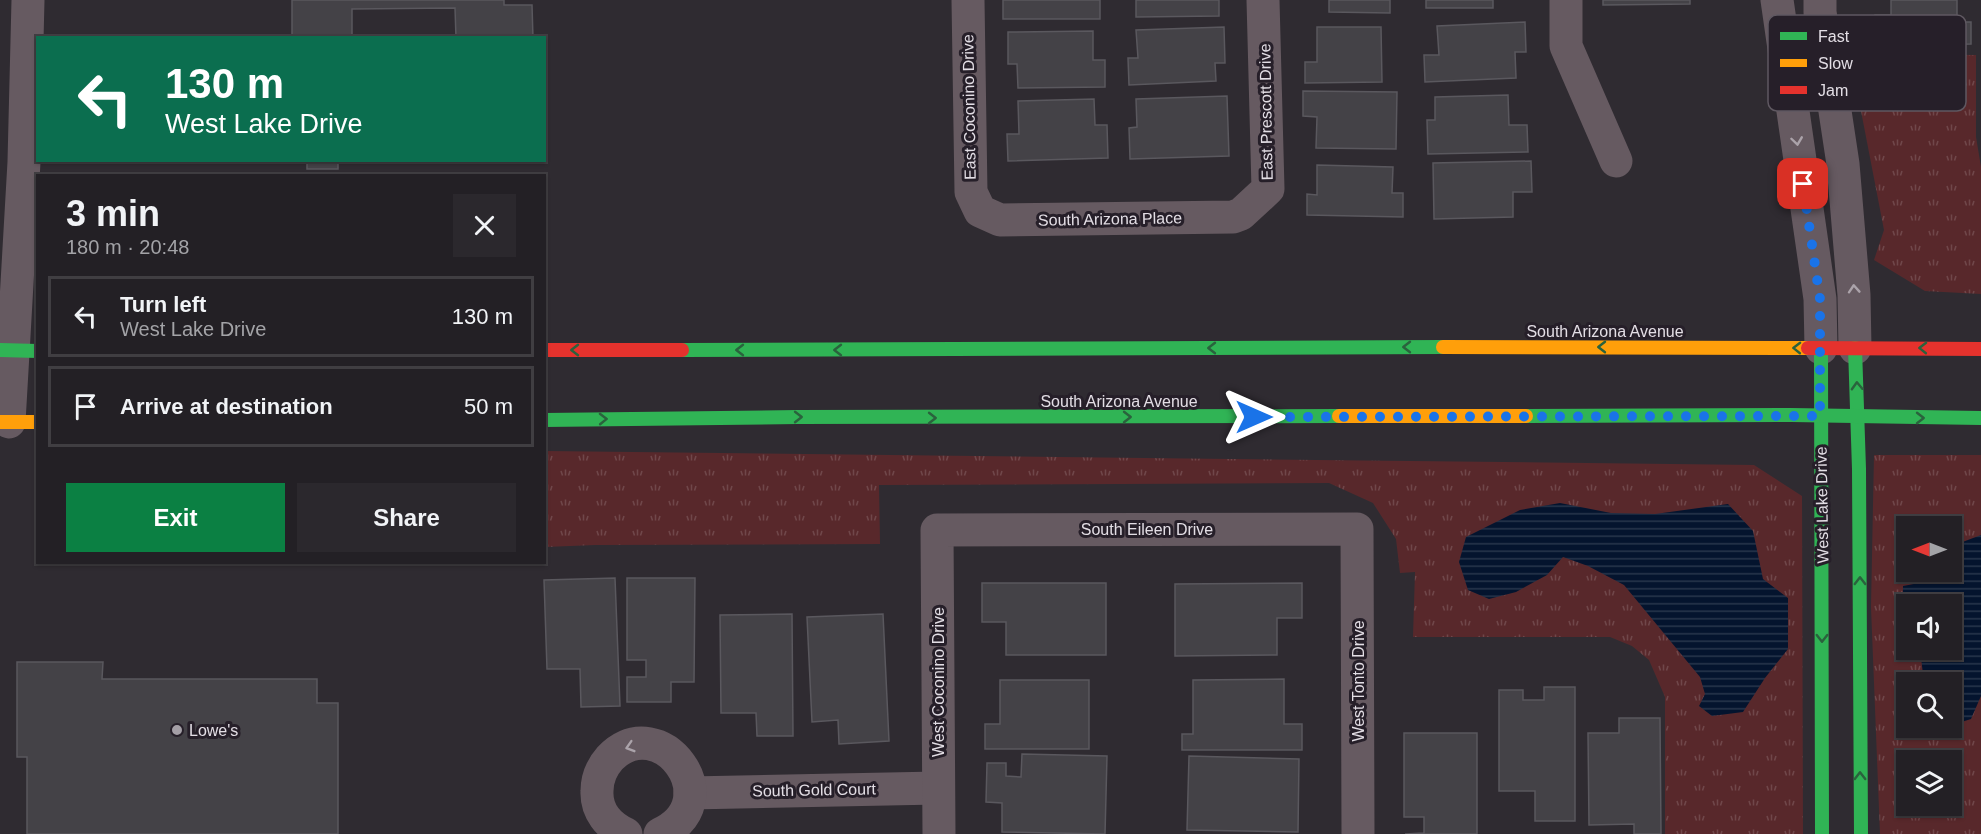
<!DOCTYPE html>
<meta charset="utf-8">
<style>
body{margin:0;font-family:Helvetica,sans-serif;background:#2b282d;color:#f1f3f6;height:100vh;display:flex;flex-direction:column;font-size:22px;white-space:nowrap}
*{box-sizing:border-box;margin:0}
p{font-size:20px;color:#a3a3a7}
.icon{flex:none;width:33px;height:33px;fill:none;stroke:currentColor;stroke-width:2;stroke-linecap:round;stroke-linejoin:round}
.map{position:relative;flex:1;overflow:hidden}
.panel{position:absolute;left:36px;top:174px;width:510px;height:390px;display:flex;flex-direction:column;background:#232025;border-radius:0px;box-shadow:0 2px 4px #0004,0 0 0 2px #403e42}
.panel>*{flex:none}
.banner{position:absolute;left:36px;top:36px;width:510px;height:126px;border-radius:0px;box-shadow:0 2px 4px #0004,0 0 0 2px #403e42;background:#0b6e4f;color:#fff;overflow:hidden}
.needle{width:39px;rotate:270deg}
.tools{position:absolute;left:1896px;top:516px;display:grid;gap:12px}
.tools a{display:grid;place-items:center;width:66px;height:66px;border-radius:0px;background:#232025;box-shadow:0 2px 4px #0004,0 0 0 2px #403e42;font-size:30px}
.pin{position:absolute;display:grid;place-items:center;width:51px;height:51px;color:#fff;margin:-26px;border-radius:12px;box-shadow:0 3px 9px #0006}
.me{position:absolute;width:66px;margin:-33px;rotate:90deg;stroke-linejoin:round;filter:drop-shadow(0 0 4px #0008)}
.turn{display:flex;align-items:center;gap:21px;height:126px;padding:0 30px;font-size:27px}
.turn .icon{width:78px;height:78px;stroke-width:2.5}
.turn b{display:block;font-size:42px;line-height:51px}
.round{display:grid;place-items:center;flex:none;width:63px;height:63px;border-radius:0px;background:#2b282d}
.head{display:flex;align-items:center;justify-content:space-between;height:102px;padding:0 30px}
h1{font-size:36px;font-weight:600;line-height:45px}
.action{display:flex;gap:12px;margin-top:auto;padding:12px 30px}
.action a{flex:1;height:69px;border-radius:0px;background:#0b8043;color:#fff;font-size:24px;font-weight:600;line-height:69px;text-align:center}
.action a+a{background:#2b282d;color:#f1f3f6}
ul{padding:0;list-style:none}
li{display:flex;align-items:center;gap:18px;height:81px;margin:0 12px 9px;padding:0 18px;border:3px solid #403e42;border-radius:0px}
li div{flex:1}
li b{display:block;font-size:22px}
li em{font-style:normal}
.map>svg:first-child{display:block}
.park{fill:url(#park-tufts);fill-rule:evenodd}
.water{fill:url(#water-rules)}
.building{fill:#444247;stroke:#5a585e;stroke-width:1.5}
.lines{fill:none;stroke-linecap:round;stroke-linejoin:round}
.street{stroke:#665a61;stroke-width:33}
.fast{stroke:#30b455;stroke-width:14}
.slow{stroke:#ff9f0a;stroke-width:14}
.jam{stroke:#e5322d;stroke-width:14}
.oneway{stroke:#aba3aa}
.oneway2{stroke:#2a623d}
.route{stroke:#1a73e8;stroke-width:10;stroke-dasharray:0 18}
.poi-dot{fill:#a49fa6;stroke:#261f29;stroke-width:2}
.labels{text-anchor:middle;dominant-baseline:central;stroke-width:6;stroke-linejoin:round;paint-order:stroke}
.street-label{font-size:16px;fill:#e3dee5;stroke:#261f29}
.poi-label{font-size:16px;fill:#e3dee5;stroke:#261f29;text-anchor:start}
.key{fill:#261f29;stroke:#5f5861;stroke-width:1.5}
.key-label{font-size:16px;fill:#e3dee5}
</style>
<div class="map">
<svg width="1981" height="834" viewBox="0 0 1981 834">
<defs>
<pattern id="park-tufts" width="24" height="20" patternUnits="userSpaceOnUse" patternTransform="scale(1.5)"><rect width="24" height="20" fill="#58282b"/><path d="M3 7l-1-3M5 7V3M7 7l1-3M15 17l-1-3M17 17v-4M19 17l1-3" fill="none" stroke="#70474a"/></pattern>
<pattern id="water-rules" width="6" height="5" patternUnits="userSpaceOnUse" patternTransform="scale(1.5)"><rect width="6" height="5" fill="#04142e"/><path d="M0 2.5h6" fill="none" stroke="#28364c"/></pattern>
</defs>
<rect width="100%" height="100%" fill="#2f2b31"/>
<g class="park">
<path d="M 1850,54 L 1976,55 L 1976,137 L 1981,167 L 1981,294 L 1925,291 L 1874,260 L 1884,230 Z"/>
<path d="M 544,451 L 1754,465 L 1802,496 L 1803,834 L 1665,834 L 1665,697 L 1649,660 L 1632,646 L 1610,637 L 1413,637 L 1415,572 L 1400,573 L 1396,539 L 1373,503 L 1329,483 L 879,485 L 880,544 L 595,545 L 545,547 Z"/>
<path d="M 1874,455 L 1981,455 L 1981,834 L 1880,834 L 1871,607 ZM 1906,526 L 1952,526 L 1952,572 L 1906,572 ZM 1906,604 L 1952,604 L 1952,650 L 1906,650 ZM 1906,682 L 1952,682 L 1952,728 L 1906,728 ZM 1906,760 L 1952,760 L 1952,806 L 1906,806 Z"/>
</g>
<g class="water">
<path d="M 1560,503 L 1611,513 L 1655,514 L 1728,504 L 1753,531 L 1763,579 L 1788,598 L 1788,649 L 1765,678 L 1743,712 L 1712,716 L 1699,706 L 1705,694 L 1700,677 L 1624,585 L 1588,566 L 1563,557 L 1547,575 L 1516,592 L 1489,599 L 1468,590 L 1459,562 L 1466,537 L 1520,510 Z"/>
<path d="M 1981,535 L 1981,696 L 1971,719 L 1952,725 L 1952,682 L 1924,682 L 1920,650 L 1952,650 L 1952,604 L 1906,604 L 1906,635 L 1902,637 L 1903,586 L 1919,583 L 1927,572 L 1952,572 L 1952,546 Z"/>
</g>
<g class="building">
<path d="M 292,0 L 504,0 L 504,5 L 532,5 L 533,38 L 456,38 L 455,8 L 352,9 L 352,38 L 292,38 Z"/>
<rect x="1003" y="0" width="97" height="19"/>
<path d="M 1136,0 L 1219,0 L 1219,16 L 1136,17 Z"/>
<path d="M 1329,0 L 1390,0 L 1390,13 L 1329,12 Z"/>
<rect x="1426" y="0" width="67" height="8"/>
<path d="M 1603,0 L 1690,0 L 1690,4 L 1603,5 Z"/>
<path d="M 1891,0 L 1957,0 L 1957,22 L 1971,22 L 1971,44 L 1875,45 L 1875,15 L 1891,15 Z"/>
<path d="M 1525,22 L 1526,52 L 1515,52 L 1516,78 L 1425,82 L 1424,55 L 1439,55 L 1437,26 Z"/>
<path d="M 1224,27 L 1225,63 L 1215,63 L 1216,81 L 1129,85 L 1128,58 L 1138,58 L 1136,30 Z"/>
<path d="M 1317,27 L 1381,27 L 1382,82 L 1305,83 L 1305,62 L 1317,62 Z"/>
<path d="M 1093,31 L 1093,60 L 1105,60 L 1105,87 L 1018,88 L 1017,64 L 1008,64 L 1008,32 Z"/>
<path d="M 1303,91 L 1397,92 L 1396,149 L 1316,148 L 1317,117 L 1303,116 Z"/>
<path d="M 1508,95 L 1509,125 L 1527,125 L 1528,152 L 1428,154 L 1427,120 L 1435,120 L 1435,97 Z"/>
<path d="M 1227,96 L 1229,156 L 1130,159 L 1129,128 L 1137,127 L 1136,99 Z"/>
<path d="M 1094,99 L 1095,125 L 1107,125 L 1108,158 L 1008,161 L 1007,134 L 1019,134 L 1018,101 Z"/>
<rect x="307" y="160" width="31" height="9"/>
<path d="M 1531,161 L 1532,192 L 1513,192 L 1513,217 L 1434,219 L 1433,163 Z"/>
<path d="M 1317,165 L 1393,167 L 1392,193 L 1403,193 L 1403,217 L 1307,215 L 1307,194 L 1317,195 Z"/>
<path d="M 615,578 L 620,706 L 581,707 L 580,669 L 547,669 L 544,580 Z"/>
<path d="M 627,578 L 695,578 L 694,682 L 671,682 L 671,702 L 627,702 L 627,677 L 646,677 L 646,660 L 627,660 Z"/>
<path d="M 982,583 L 1106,583 L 1106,655 L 1006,655 L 1006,622 L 982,622 Z"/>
<path d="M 1302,583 L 1302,618 L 1277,618 L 1277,655 L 1175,656 L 1175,584 Z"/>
<path d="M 792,614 L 793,736 L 757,736 L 756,713 L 721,713 L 720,615 Z"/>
<path d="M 883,614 L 889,741 L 839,744 L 838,720 L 812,722 L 807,617 Z"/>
<path d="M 17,662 L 103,662 L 102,679 L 317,679 L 317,703 L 338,703 L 338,834 L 27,834 L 27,757 L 17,757 Z"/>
<path d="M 1284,679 L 1284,724 L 1302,724 L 1302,750 L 1182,750 L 1182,734 L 1193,734 L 1193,680 Z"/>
<path d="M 1000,680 L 1089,680 L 1089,749 L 985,749 L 985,724 L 1000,724 Z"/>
<path d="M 1544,687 L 1575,687 L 1575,821 L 1535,821 L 1535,791 L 1499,791 L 1499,690 L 1523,690 L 1523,700 L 1544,700 Z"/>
<path d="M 1619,718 L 1660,718 L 1661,834 L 1634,834 L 1634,824 L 1589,825 L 1588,733 L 1619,733 Z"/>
<path d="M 1404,733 L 1477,733 L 1477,834 L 1405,834 L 1424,833 L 1424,817 L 1404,817 Z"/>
<path d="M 1022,754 L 1107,756 L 1105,834 L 1002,832 L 1002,803 L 986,802 L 987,763 L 1006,763 L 1006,776 L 1021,777 Z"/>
<path d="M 1189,756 L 1299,759 L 1298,832 L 1187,830 Z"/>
</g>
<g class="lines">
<g class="street">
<path d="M 968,0 L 971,192 L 980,211 L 1000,220 L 1233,217 L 1241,214 L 1268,189 L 1263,0"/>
<path d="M 1566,0 L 1566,46 L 1616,161"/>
<path d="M 1777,0 L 1820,299 L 1821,348"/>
<path d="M 1820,0 L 1820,12 L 1843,164 L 1854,295 L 1855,348"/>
<path d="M 9,422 L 24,162 L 28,0"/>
<path d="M 690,793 L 938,788"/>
<path d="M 626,834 C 609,826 596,811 597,791 C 597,778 602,767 610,758 C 660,707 731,801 660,834"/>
<path d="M 939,834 L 937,530 L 1357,529 L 1358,834"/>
</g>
<g class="fast">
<path d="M 1821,348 L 1822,834"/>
<path d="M 1855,348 L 1859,469 L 1861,834"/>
<path d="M 0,350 L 38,351"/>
<path d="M 682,350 L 1443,347"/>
<path d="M 1526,416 L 1791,415 L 1981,418"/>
<path d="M 544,420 L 798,417 L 1339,416"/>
</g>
<g class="slow">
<path d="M 1443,347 L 1808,348"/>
<path d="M 1339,416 L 1526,416"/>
<path d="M 0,422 L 38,422"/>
</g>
<g class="jam">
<path d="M 1808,348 L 1981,349"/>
<path d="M 544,350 L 682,350"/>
</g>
</g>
<defs><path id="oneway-chevron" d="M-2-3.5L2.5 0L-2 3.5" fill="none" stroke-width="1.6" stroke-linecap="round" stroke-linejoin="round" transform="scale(1.5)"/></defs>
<g class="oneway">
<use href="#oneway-chevron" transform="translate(1797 141) rotate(82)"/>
<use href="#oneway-chevron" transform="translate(1854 289) rotate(-94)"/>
<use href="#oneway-chevron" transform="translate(630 747) rotate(163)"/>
</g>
<g class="oneway2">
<use href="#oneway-chevron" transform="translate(1407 347) rotate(180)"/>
<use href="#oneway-chevron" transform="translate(1602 347) rotate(-180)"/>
<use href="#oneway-chevron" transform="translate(1212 348) rotate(180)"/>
<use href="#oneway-chevron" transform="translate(1797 348) rotate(-179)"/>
<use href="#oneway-chevron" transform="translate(1923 348) rotate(-179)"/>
<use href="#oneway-chevron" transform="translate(575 350) rotate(180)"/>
<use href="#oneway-chevron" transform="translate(740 350) rotate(180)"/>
<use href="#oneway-chevron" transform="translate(838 350) rotate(180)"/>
<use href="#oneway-chevron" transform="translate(1857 386) rotate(-92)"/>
<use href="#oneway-chevron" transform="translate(798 417)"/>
<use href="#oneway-chevron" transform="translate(1127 417)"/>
<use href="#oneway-chevron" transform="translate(932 418)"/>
<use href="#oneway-chevron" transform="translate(1920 418)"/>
<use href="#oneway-chevron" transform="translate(603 419) rotate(-1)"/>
<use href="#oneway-chevron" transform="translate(1860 581) rotate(-90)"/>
<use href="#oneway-chevron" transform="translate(1822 638) rotate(90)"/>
<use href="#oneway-chevron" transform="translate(1860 776) rotate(-90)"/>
</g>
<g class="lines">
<path class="route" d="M 1254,417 L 1820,416 L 1820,299 L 1803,184"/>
</g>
<circle class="poi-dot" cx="177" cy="730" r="6"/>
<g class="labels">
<g class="street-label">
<text transform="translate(969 107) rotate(-91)">East Coconino Drive</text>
<text transform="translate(1266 112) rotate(-91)">East Prescott Drive</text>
<text transform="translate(1110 219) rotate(-1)">South Arizona Place</text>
<text x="1605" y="331">South Arizona Avenue</text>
<text x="1119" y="401">South Arizona Avenue</text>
<text transform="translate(1822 505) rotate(-91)">West Lake Drive</text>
<text x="1147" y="529">South Eileen Drive</text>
<text transform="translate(1358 681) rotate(-90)">West Tonto Drive</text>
<text transform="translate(938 682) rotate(-90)">West Coconino Drive</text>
<text transform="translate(814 790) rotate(-1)">South Gold Court</text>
</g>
<g class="poi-label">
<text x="189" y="730">Lowe's</text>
</g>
</g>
<rect x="1768" y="15" width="198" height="96" rx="9" class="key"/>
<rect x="1780" y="32" width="27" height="8" fill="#30b455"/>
<rect x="1780" y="59" width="27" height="8" fill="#ff9f0a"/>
<rect x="1780" y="86" width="27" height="8" fill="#e5322d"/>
<g class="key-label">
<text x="1818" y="42">Fast</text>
<text x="1818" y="69">Slow</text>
<text x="1818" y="96">Jam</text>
</g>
</svg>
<div class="tools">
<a><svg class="needle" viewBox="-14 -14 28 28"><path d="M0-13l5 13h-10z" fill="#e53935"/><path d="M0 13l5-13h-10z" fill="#a3a3a7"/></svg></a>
<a><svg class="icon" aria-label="sound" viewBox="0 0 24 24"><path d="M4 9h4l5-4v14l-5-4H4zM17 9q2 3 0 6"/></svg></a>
<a><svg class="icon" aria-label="search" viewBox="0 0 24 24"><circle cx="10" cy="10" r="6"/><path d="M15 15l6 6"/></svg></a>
<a><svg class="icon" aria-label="layers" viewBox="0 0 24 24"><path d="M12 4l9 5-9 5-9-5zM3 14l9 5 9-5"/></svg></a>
</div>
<div class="pin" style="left:1803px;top:184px;background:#d93025"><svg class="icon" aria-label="arrive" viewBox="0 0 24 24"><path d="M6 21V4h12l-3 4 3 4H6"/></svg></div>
<svg class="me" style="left:1254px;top:417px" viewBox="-20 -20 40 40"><path d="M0-17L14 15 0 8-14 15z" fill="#1a73e8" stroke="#fff" stroke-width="4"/></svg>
<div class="banner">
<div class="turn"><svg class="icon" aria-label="left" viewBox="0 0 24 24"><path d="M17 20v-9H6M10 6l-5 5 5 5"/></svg><div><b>130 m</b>West Lake Drive</div></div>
</div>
<section class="panel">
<div class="head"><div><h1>3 min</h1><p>180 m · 20:48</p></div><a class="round"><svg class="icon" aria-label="close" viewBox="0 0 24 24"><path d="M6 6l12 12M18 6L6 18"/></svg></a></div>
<ul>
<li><svg class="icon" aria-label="left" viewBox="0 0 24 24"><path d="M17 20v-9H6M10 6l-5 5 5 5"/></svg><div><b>Turn left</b><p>West Lake Drive</p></div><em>130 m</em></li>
<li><svg class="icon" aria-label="arrive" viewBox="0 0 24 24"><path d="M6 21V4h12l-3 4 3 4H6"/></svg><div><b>Arrive at destination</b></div><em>50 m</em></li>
</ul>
<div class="action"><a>Exit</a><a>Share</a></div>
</section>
</div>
